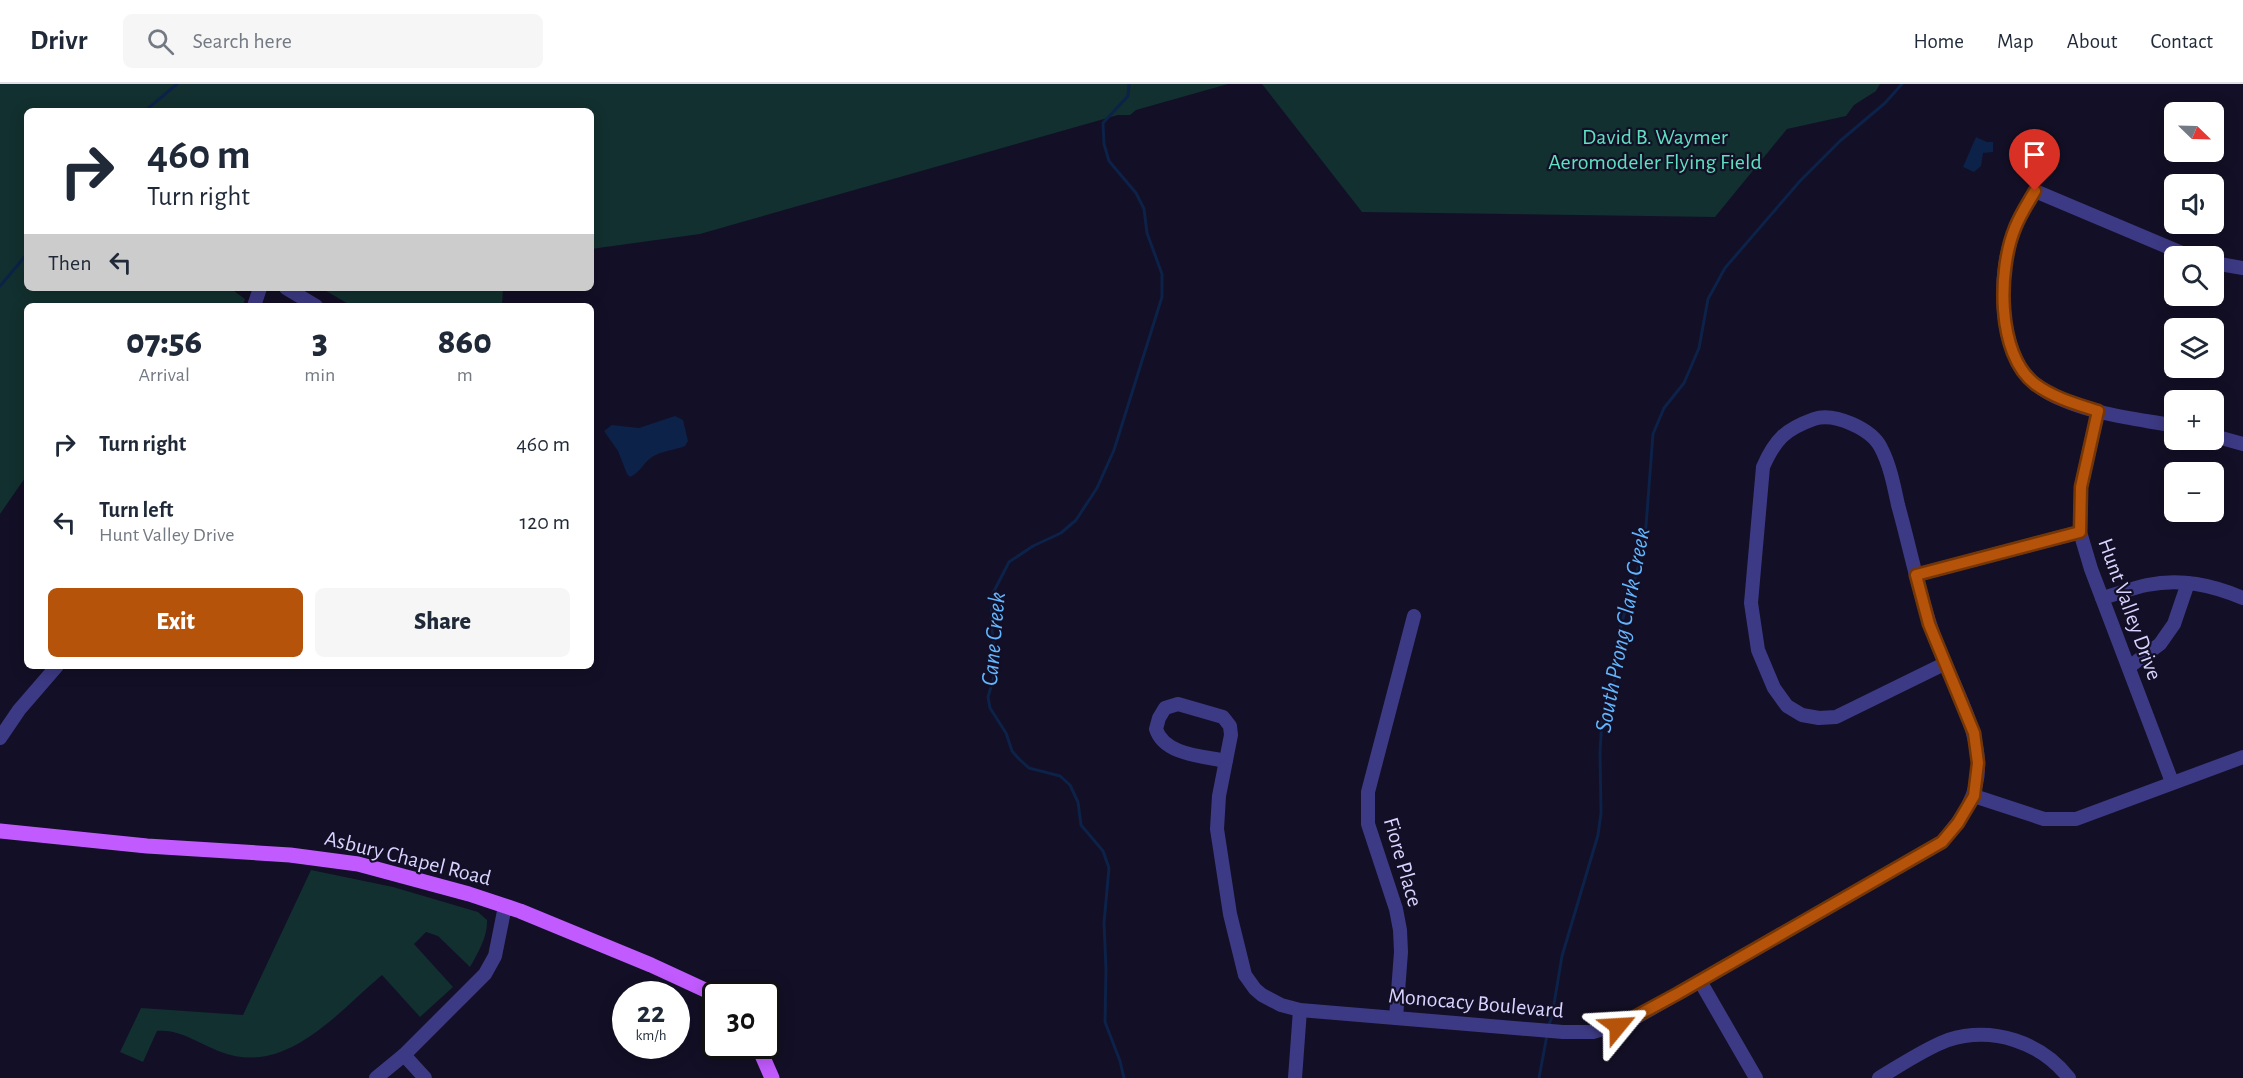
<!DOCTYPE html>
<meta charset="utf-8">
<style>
body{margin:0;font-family:"Alegreya Sans",sans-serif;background:#f6f6f7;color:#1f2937;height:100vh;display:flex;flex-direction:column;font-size:22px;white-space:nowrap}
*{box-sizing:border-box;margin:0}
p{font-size:20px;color:#747a83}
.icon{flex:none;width:33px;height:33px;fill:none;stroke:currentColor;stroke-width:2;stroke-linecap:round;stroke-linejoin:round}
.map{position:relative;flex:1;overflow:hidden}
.sheet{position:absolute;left:24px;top:219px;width:570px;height:366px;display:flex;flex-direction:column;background:#fff;border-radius:9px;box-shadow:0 3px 15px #0003}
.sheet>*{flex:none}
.hud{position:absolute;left:24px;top:24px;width:570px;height:183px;border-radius:9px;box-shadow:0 3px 15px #0003;background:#fff;color:#1f2937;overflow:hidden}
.needle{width:39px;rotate:113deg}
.controls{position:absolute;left:2164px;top:18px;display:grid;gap:12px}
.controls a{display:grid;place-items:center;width:60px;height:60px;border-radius:9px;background:#fff;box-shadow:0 3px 15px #0003;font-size:30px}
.speed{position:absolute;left:612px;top:897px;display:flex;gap:12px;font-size:30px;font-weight:700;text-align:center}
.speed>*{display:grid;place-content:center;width:78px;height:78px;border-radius:50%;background:#fff;box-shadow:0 3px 15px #0003;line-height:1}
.speed small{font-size:15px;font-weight:400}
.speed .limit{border:3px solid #111;border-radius:9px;background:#fff;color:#111}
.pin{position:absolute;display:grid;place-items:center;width:51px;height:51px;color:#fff;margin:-62px -26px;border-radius:50% 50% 50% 0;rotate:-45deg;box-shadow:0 0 6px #0007}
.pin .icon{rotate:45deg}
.me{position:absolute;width:66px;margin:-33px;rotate:63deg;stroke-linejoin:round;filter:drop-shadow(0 0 4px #0008)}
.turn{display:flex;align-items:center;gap:21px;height:126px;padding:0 24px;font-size:27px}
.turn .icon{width:78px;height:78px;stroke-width:2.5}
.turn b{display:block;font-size:42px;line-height:51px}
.then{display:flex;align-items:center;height:57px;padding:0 24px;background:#0003;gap:12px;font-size:22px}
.eta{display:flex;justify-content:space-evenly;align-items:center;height:102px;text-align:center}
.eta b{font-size:36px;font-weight:800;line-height:42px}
.action{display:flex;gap:12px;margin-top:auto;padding:12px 24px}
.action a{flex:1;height:69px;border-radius:9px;background:#b45309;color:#fff;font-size:24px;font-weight:800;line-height:69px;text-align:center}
.action a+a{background:#f6f6f7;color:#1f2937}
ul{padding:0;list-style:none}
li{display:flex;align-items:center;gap:18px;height:78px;padding:0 24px}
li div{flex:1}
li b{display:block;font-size:22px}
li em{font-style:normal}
header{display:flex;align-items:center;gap:36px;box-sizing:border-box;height:84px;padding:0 30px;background:#fff;border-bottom:2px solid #e0e1e3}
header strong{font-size:28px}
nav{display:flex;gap:33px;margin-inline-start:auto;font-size:21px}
.search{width:420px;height:54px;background:#f6f6f7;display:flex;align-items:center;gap:15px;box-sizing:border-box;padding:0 21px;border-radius:9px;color:#747a83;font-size:22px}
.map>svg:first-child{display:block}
.green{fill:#12302f}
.water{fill:#0c2248}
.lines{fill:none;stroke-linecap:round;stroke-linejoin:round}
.stream{stroke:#0c2248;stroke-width:3}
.minor{stroke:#3d3a85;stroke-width:14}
.major{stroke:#c25bff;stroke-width:15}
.route-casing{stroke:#753606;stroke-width:15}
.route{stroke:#b45309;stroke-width:10}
.labels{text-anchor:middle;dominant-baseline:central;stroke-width:4.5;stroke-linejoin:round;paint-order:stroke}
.park-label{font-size:22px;fill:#5fe0c0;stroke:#130f26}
.street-label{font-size:22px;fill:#d9d4ff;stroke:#130f26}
.water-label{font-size:24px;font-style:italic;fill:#62b6ff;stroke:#130f26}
</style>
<header>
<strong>Drivr</strong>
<div class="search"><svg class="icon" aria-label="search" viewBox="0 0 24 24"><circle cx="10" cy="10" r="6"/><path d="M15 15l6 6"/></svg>Search here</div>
<nav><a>Home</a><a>Map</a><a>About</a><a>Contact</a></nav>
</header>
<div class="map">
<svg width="2243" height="994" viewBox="0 0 2243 994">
<rect width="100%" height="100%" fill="#130f26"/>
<g class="green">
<path d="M 0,0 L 1228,0 L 1136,26 L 1130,31 L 1118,31 L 700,150 L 591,165 L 591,27 L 27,27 L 27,204 L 230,204 L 245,215 L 243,222 L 27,222 L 27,391 L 0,430 Z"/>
<path d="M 1262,0 L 1880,0 L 1876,7 L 1854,21 L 1846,32 L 1787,45 L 1715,133 L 1362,128 Z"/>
<path d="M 321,204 L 503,204 L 502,222 L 352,222 Z"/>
<path d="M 311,786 L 393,803 L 478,828 L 487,836 C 488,852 478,869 470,883 L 438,852 L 426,848 L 414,860 L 453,903 L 420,933 L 382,891 C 338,928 286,993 221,968 C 201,960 177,944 157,947 L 143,978 L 120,968 L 141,924 L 243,931 Z"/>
</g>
<g class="water">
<path d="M 1976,53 L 1987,58 L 1993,58 L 1993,68 L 1983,69 L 1981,82 L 1974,88 L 1963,83 Z"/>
<path d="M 675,332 L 683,336 L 688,357 L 685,362 C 675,366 662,367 652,373 C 643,379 640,389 630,393 L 627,390 L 618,367 L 604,347 L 612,341 L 639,344 Z"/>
</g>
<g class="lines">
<g class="stream">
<path d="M 145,27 L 177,0"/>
<path d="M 0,202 L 27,170"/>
<path d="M 1548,944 L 1552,932 L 1562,872 L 1598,751 L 1601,729 L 1600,668 L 1602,635 L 1604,621 L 1615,595 L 1621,541 L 1640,477 L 1646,442 L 1653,350 L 1664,324 L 1684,299 L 1699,264 L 1708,215 L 1725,184 L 1800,97 L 1840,57 L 1885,19 L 1902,0"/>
<path d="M 1124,994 L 1120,977 L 1105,938 L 1106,885 L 1104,839 L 1109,784 L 1103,767 L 1081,741 L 1078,718 L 1070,701 L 1060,692 L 1029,684 L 1019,675 L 1012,667 L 1006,649 L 990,624 L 988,613 L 995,589 L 995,574 L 991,535 L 993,509 L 1009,478 L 1033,462 L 1061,449 L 1076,436 L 1097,404 L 1114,366 L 1162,213 L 1162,190 L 1147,149 L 1144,125 L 1136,109 L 1109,77 L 1104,60 L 1103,39 L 1128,12 L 1129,0"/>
<path d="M 1539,994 L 1547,951"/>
</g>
<g class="minor">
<path d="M 2214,179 L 2243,184"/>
<path d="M 286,204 L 316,222"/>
<path d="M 254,222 L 260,204"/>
<path d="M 2098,327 L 2081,403 L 2080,448 L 2091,485 L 2172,698"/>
<path d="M 2175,342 C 2138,335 2098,331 2063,316 C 2047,310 2029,298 2020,283 C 1998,244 1999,184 2015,144 C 2020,131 2028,119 2035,107 L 2189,172"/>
<path d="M 2214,352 L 2243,360"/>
<path d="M 1916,491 L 2080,448"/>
<path d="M 2102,514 C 2117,510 2132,504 2147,501 C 2181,494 2212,501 2243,514"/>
<path d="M 2129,583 L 2160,560 L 2174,540 L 2188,499"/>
<path d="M 0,654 L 19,626 L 57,582"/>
<path d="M 1226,677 C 1203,672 1164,671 1156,645 L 1159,634 L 1165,624 L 1178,620 L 1223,633 L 1230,642 L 1231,651 L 1219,712 L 1217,745 L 1230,830 L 1245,891 L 1255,905 L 1262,911 L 1281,921 L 1300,926 L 1563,948 L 1593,948 L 1630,937 L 1942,758 C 1962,735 1980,710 1978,677 C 1976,635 1943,583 1930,540 C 1917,501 1909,460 1898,421 C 1894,402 1890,381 1881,364 C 1872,345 1834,328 1814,335 C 1786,345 1775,355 1763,383 L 1751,519 L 1758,566 L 1774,604 L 1787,622 L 1802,631 L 1819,634 L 1836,633 L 1944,580"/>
<path d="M 1974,712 L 2044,735 L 2076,735 L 2243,673"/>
<path d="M 1700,897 L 1756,994"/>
<path d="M 1396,934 L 1401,868 L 1400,846 L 1396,825 L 1368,740 L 1368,708 L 1414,532"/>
<path d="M 404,971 L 425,994"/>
<path d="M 376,994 L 404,971 L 485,890 L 495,872 L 505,822"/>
<path d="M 1295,994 L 1300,926"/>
<path d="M 1879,994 C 1901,981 1924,965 1948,956 C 1993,942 2041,958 2069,994"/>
</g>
<g class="major">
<path d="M 0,747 L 147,762 L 290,771 L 358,780 L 469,810 L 520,827 L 651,881 L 716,911"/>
<path d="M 758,962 L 772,994"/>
</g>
</g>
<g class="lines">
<g class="route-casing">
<path id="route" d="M 1618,942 L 1677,910 L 1942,758 L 1958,739 L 1974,712 L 1978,679 L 1974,649 L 1929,540 L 1916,491 L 2080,448 L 2081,403 L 2098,327 C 2076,320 2054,314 2035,300 C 1996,270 1998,185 2015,144 C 2020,131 2028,119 2035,107"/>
</g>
<use href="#route" class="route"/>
</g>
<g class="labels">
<g class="park-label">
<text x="1655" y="53">David B. Waymer<tspan x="1655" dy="25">Aeromodeler Flying Field</tspan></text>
</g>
<g class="street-label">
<text transform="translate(2130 525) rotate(70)">Hunt Valley Drive</text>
<text transform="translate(408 774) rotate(14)">Asbury Chapel Road</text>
<text transform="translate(1403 778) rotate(74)">Fiore Place</text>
<text transform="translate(1476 919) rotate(5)">Monocacy Boulevard</text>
</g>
<g class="water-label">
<text transform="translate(1623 546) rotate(-79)">South Prong Clark Creek</text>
<text transform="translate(994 555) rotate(-85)">Cane Creek</text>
</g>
</g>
</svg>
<div class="controls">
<a><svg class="needle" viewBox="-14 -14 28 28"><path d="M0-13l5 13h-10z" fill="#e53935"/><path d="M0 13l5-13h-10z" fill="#747a83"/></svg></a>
<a><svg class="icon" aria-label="sound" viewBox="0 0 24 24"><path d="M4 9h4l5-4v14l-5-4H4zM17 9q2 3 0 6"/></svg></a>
<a><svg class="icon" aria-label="search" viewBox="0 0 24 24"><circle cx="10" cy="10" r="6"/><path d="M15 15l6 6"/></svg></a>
<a><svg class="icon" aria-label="layers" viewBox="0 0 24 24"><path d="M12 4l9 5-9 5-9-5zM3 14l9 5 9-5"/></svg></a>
<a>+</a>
<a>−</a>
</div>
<div class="speed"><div>22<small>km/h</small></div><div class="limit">30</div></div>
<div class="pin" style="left:2035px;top:107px;background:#d93025"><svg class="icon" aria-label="arrive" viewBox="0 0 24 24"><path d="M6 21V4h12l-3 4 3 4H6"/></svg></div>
<svg class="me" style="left:1618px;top:942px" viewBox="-20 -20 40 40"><path d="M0-17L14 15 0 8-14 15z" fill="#b45309" stroke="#fff" stroke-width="4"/></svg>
<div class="hud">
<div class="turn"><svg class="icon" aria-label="right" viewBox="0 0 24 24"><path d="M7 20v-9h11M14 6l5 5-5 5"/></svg><div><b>460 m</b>Turn right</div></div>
<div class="then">Then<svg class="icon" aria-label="left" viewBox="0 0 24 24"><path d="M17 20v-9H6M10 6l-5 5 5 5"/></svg></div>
</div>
<section class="sheet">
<div class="eta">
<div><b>07:56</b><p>Arrival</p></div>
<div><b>3</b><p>min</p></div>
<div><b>860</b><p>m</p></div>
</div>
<ul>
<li><svg class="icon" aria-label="right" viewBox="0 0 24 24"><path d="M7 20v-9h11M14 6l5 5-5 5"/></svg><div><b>Turn right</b></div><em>460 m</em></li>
<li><svg class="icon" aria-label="left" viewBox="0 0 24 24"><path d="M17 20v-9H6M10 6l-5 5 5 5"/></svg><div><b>Turn left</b><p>Hunt Valley Drive</p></div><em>120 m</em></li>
</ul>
<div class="action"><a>Exit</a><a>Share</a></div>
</section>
</div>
